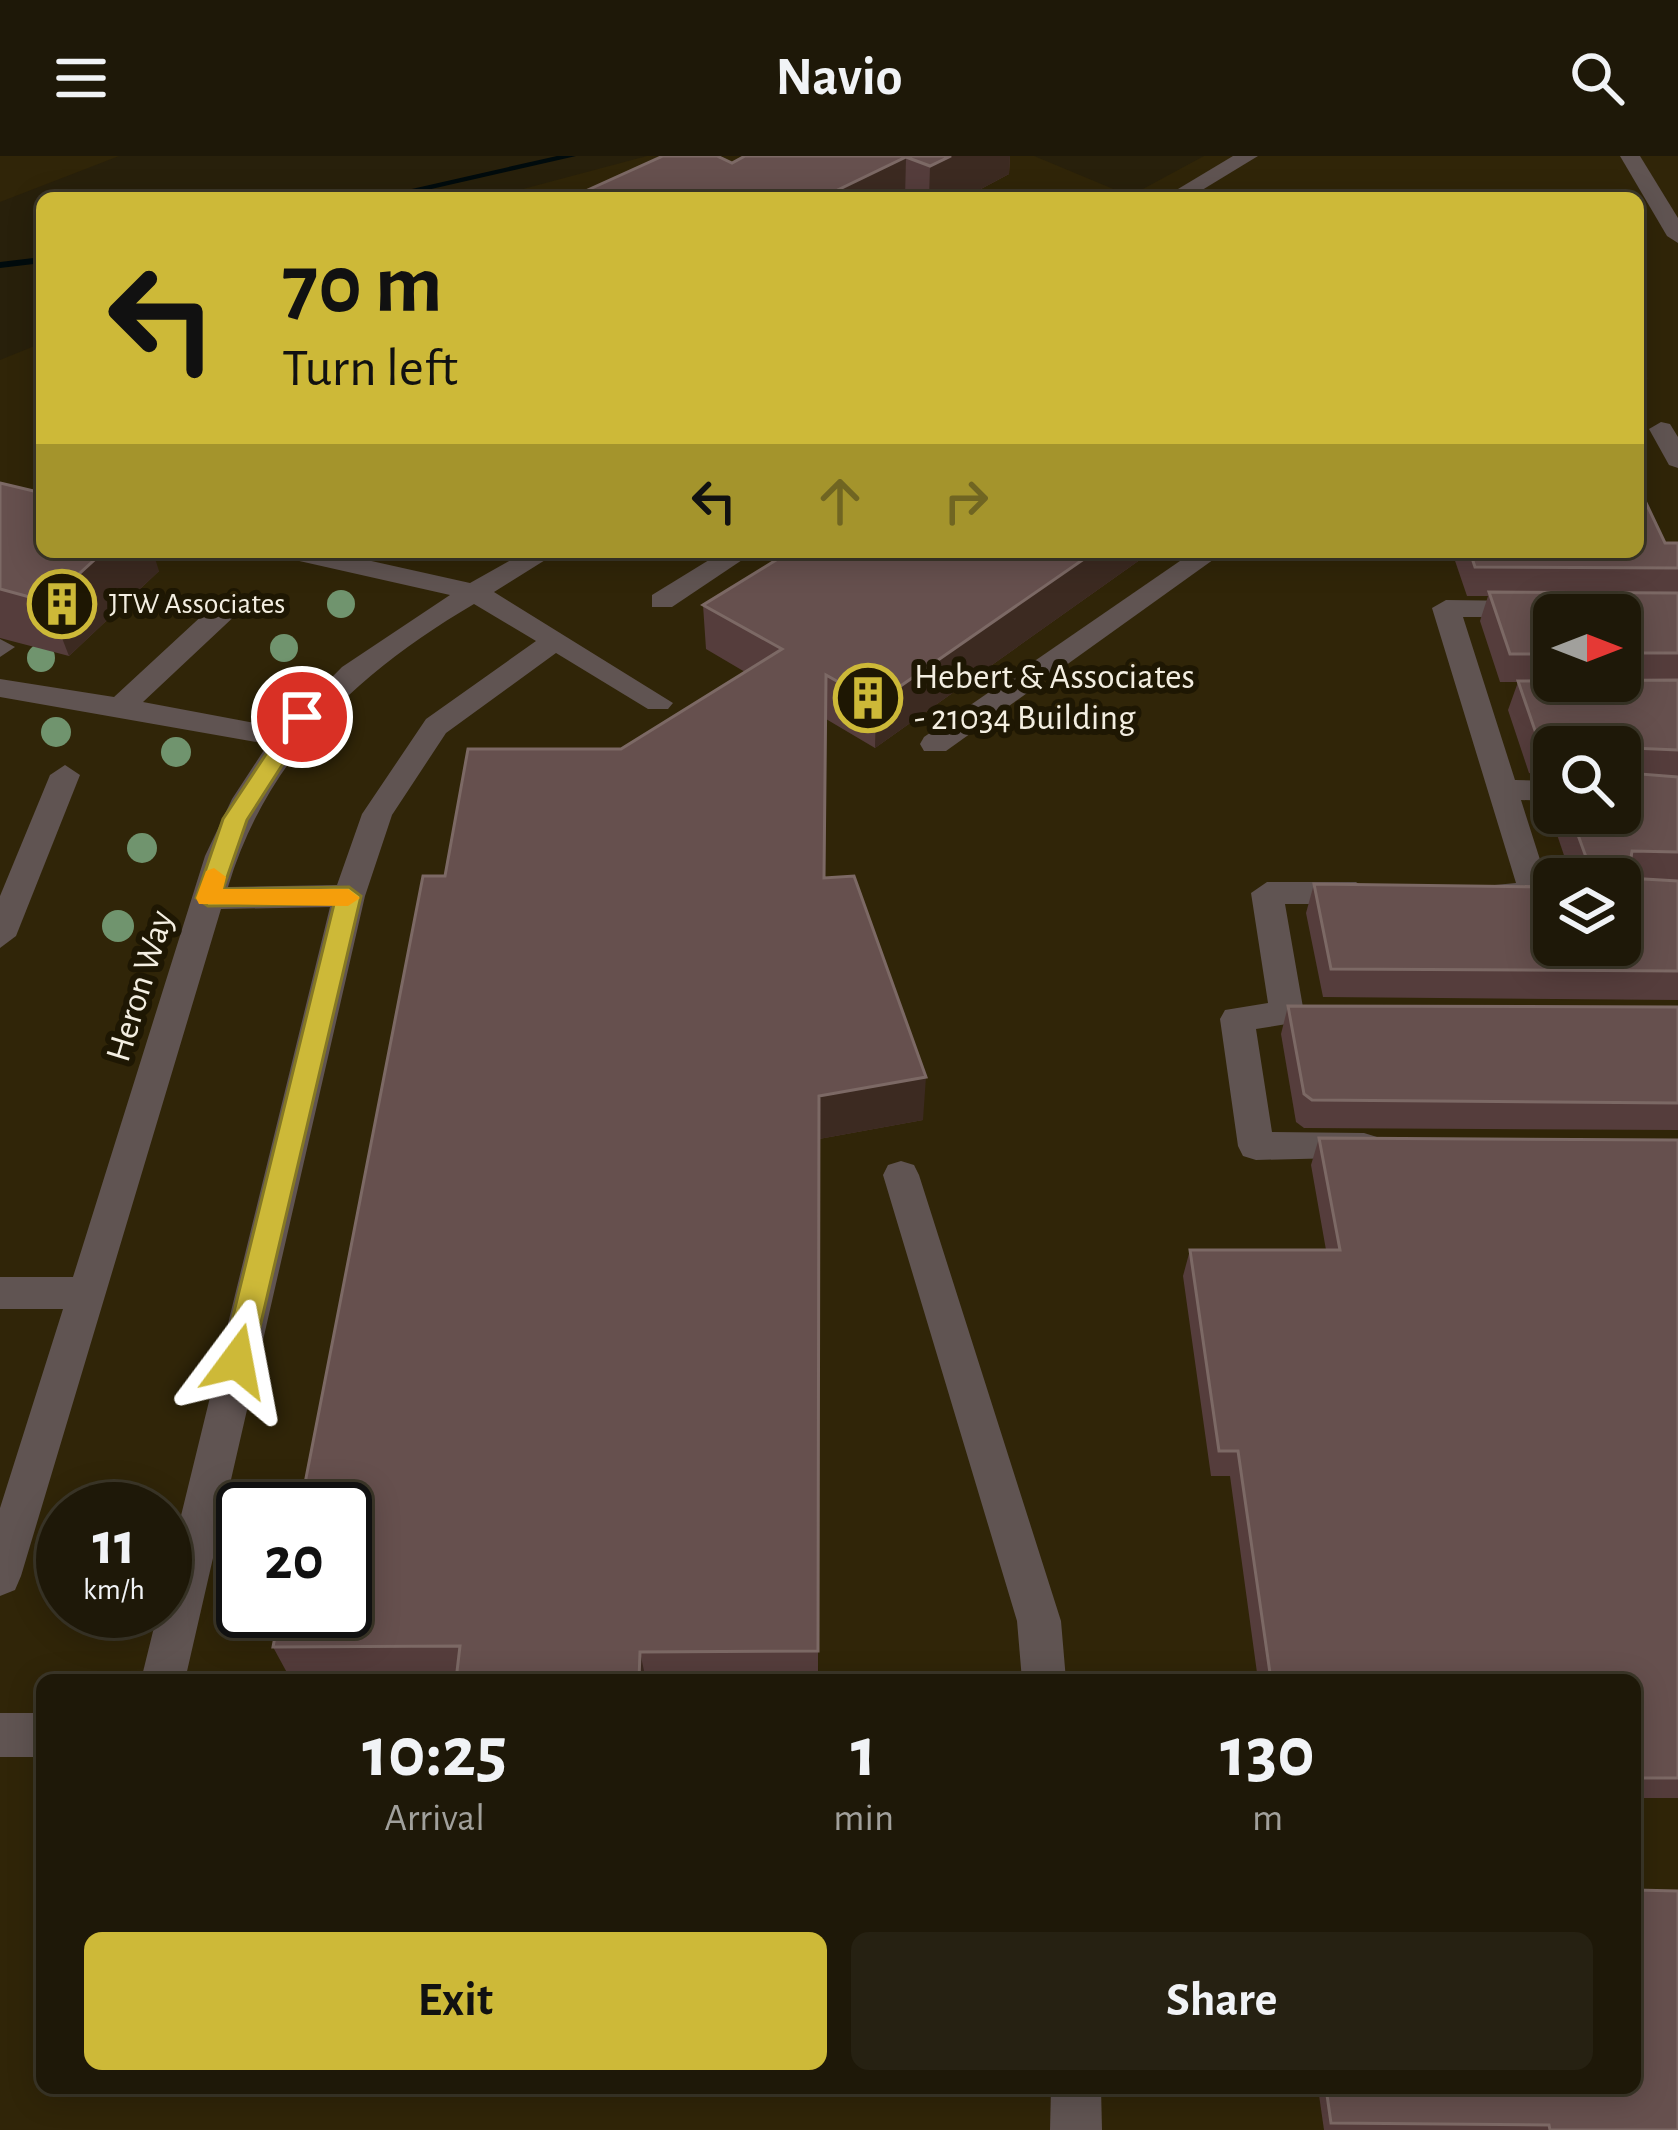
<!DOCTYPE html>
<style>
body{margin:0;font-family:"Alegreya Sans",sans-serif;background:#262112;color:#f1f3f6;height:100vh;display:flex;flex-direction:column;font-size:45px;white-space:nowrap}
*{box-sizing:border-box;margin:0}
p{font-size:39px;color:#a1a09c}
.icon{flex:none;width:66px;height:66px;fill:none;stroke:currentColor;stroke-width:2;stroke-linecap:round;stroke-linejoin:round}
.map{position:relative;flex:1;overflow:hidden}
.sheet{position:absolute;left:36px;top:1518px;width:1605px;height:420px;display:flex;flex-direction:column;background:#1e1808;border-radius:18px;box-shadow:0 6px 30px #0003,0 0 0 3px #3c3729}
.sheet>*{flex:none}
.guide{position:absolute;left:36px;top:36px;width:1608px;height:366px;border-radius:18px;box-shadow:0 6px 30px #0003,0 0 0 3px #3c3729;background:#cdb938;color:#111;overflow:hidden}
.needle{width:78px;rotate:90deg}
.buttons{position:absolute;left:1533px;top:438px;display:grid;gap:24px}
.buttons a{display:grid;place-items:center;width:108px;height:108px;border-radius:18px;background:#1e1808;box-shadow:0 6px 30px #0003,0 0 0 3px #3c3729;font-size:60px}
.speed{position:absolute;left:36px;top:1326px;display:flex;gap:24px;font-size:60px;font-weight:700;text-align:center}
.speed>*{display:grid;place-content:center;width:156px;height:156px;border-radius:50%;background:#1e1808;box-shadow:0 6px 30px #0003,0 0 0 3px #3c3729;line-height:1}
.speed small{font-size:30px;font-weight:400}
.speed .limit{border:6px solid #111;border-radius:18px;background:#fff;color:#111}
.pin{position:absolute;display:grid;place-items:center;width:102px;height:102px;color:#fff;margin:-51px;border:6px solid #fff;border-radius:50%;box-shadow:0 3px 12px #0007}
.me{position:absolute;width:132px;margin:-66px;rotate:13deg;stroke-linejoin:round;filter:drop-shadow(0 0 9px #0008)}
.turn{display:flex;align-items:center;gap:42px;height:252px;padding:0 48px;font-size:54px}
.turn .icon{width:156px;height:156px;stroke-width:2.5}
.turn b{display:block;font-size:84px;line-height:102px}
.lanes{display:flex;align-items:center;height:114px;padding:0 48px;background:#0003;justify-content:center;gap:60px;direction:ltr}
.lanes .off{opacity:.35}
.eta{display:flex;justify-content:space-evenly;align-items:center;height:204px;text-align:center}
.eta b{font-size:72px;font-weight:600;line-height:84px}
.cta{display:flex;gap:24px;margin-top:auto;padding:24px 48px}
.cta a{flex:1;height:138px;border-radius:18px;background:#cdb938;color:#111;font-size:48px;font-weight:600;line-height:138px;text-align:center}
.cta a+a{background:#262112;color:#f1f3f6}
header{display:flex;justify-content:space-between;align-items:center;height:156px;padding:0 48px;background:#1e1808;font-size:54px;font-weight:600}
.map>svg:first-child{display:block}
.built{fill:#302508;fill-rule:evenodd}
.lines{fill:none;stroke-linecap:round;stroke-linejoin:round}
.stream{fill:#000b0d;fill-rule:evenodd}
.minor{fill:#605452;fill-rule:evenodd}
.tree{fill:#70946e}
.wall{fill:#553d3c;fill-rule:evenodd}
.shaded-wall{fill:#3c2a21}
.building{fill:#66504e;stroke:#7c6965;stroke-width:3}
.route{fill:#cdb938;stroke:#857824;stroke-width:3}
.slow{fill:#f59e0b}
.labels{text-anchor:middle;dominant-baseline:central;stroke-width:12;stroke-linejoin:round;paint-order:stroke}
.far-poi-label{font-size:30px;fill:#f3eee1;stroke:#1e1703;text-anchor:start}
.poi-label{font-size:36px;fill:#f3eee1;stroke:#1e1703;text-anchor:start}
.street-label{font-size:36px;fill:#f3eee1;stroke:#1e1703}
</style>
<header><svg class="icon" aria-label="menu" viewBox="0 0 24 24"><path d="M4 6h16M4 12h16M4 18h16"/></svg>Navio<svg class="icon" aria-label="search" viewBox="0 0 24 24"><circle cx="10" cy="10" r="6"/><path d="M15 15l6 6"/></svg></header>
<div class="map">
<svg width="1678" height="1974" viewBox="0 0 1678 1974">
<rect width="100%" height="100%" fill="#28200b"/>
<g class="built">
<path d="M 0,0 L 119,0 L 0,46 Z"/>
<path d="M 647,0 L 1034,0 L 1130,40 L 1204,0 L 1678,0 L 1678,1974 L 0,1974 L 0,204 L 42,187 L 42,396 L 1638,396 L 1638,42 L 489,42 ZM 1554,459 L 1620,459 L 1620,525 L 1554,525 ZM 1554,591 L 1620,591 L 1620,657 L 1554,657 ZM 1554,723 L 1620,723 L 1620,789 L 1554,789 ZM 63,1353 L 165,1353 L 165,1455 L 63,1455 ZM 243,1353 L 345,1353 L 345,1455 L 243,1455 ZM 42,1524 L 1635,1524 L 1635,1932 L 42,1932 Z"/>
</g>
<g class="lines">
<g class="stream">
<path d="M 557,0 L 576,0 L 392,42 L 372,42 Z"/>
<path d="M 42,101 L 42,107 L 0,112 L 0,106 Z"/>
</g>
<g class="minor">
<path d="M 1233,0 L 1258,0 L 1189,42 L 1163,42 Z"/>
<path d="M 1620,0 L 1640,0 L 1678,62 L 1678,87 L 1667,80 Z"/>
<path d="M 1661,266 L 1670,268 L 1678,281 L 1678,312 L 1669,309 L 1649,273 Z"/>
<path d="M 282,396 L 331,396 L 470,427 L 525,396 L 558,396 L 494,436 L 673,547 L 668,553 L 648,553 L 556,497 L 446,577 L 392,659 L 365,740 L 185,1524 L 141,1524 L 158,1455 L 165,1455 L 165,1425 L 330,751 L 221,753 L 21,1420 L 15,1434 L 0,1440 L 0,1352 L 63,1153 L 0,1153 L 0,1121 L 73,1121 L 205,700 L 232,643 L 268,588 L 0,541 L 0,523 L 114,541 L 220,443 L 230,441 L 244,449 L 240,455 L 143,546 L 282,572 L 342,511 L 450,439 L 286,402 ZM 474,448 L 536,485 L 426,563 L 362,658 L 337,729 L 228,731 C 267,600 360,515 474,448 Z"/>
<path d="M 722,396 L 754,396 L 672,451 L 652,451 L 652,439 Z"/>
<path d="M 1193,396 L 1224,396 L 946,595 L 924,595 L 920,588 L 924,581 Z"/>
<path d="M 1446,444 L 1530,445 L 1544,453 L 1530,461 L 1463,461 L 1515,624 L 1554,625 L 1554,645 L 1521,644 L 1551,738 L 1546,746 L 1495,749 L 1479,738 L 1484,730 L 1516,727 L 1432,452 Z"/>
<path d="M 0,483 L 15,491 L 0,501 Z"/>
<path d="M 65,609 L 80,619 L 16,780 L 0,792 L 0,740 L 50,619 Z"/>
<path d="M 1267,726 L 1356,726 L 1372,737 L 1356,748 L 1285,748 L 1304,857 L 1299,866 L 1256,873 L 1272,976 L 1364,977 L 1377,981 L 1382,991 L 1377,1001 L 1256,1004 L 1243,1000 L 1238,990 L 1220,863 L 1225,854 L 1268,847 L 1251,737 Z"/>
<path d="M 901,1005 L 914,1009 L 919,1019 L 1061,1465 L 1066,1524 L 1022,1524 L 1017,1465 L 883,1019 L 888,1009 Z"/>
<rect x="0" y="1557" width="42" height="44"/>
<path d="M 1051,1932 L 1101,1932 L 1102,1974 L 1050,1974 Z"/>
</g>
</g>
<g class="tree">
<circle cx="341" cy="448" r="14"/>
<circle cx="284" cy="492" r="14"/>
<circle cx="41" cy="502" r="14"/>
<circle cx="56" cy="576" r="15"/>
<circle cx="176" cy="596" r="15"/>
<circle cx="142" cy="692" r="15"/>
<circle cx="118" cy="770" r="16"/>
</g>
<g class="wall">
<path d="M 745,0 L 1010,0 L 1009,18 L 964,42 L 570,42 L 732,7 Z"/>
<path d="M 1638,207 L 1645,221 L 1638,242 Z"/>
<path d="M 0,327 L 159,415 L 69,500 L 0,482 Z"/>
<path d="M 1665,387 L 1678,387 L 1678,844 L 1323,841 L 1306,757 L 1314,728 L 1554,789 L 1620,723 L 1572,723 L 1547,649 L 1554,630 L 1554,657 L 1620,657 L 1620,591 L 1554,591 L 1554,624 L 1529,617 L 1508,554 L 1518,526 L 1500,526 L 1480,465 L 1488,440 L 1467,440 L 1452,396 L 1638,396 ZM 1554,459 L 1620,459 L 1620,525 L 1554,525 Z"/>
<path d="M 1151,396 L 875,592 L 826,563 L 825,722 L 923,964 L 819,983 L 818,1524 L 291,1524 L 273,1491 L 445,720 L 621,593 L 745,516 L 706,493 L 703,449 Z"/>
<path d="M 1288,850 L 1678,851 L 1678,974 L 1304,972 L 1296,966 L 1281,878 Z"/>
<path d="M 1319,982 L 1678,984 L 1678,1642 L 1635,1642 L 1635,1524 L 1258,1524 L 1230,1320 L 1211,1320 L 1183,1120 L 1190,1094 L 1326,1094 L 1311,1009 Z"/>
<path d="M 1318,1932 L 1635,1932 L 1678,1974 L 1324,1974 Z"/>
</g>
<g class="shaded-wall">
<path d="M 951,0 L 1010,0 L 1009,18 L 964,42 L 929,42 L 930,10 Z"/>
<path d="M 906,1 L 905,42 L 821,42 Z"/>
<path d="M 103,396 L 153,396 L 159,415 L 69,500 L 48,446 Z"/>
<path d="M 1094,396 L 1151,396 L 875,592 L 876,547 Z"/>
<path d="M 926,921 L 923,964 L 819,983 L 818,1524 L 819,940 Z"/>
<path d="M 640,1496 L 646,1524 L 639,1524 Z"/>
</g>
<g class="building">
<path d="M 663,0 L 717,0 L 732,7 L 745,0 L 951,0 L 930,10 L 906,1 L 821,42 L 570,42 Z"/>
<path d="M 1638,207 L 1645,221 L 1638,222 Z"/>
<path d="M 0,327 L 42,337 L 42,396 L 103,396 L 48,446 L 0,433 Z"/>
<path d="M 1638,330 L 1665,387 L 1678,387 L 1678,412 L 1475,411 L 1470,396 L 1638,396 Z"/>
<path d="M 789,396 L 1094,396 L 876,547 L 826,519 L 824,722 L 854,720 L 926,921 L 819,940 L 818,1495 L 640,1496 L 639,1524 L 456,1524 L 460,1490 L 273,1491 L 280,1455 L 345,1455 L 345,1353 L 300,1353 L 423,720 L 445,720 L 468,593 L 621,593 L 782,493 L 703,449 Z"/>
<path d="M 1489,436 L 1678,437 L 1678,497 L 1620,497 L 1620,459 L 1554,459 L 1554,498 L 1510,498 Z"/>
<path d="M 1678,524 L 1678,594 L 1632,592 L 1627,617 L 1678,621 L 1678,696 L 1632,695 L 1628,722 L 1678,725 L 1678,815 L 1331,813 L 1314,728 L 1554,731 L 1554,789 L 1620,789 L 1620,723 L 1594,723 L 1570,657 L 1620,657 L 1620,591 L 1554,592 L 1540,589 L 1518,525 Z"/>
<path d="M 1288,850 L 1678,851 L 1678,947 L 1312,944 L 1304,938 Z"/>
<path d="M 1319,982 L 1678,984 L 1678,1622 L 1635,1622 L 1635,1524 L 1271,1524 L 1238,1295 L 1219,1295 L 1190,1094 L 1340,1094 Z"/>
<path d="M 1635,1734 L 1678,1735 L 1678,1974 L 1550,1974 L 1549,1969 L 1331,1967 L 1326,1932 L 1635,1932 Z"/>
</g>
<path class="route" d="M 294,556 L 313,561 L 247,664 L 223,733 L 349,731 L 361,740 L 252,1205 L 237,1218 L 222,1205 L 334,748 L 208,750 L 196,742 L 223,663 Z"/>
<path class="slow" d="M 214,712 L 226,721 L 223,733 L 348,733 L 360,742 L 348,750 L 199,748 L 196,742 L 206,715 Z"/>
<defs>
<g id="building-ring" transform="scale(3.45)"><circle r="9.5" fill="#1e1703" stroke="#cdb938" stroke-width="1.5"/><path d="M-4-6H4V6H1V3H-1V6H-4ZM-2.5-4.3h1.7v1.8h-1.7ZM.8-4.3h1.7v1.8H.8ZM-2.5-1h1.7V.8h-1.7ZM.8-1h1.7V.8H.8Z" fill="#cdb938"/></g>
</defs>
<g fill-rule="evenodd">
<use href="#building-ring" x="62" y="448"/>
<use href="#building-ring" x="868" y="542"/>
</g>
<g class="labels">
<g class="far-poi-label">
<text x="109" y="448">JTW Associates</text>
</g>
<g class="poi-label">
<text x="914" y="521">Hebert &amp; Associates<tspan x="914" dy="41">- 21034 Building</tspan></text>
</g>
<g class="street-label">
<text transform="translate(140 830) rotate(-73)">Heron Way</text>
</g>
</g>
</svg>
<div class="buttons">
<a><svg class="needle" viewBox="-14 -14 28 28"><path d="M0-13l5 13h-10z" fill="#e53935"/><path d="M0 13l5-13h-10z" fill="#a1a09c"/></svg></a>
<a><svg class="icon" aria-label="search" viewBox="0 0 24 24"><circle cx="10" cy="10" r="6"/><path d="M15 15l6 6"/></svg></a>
<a><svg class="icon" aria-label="layers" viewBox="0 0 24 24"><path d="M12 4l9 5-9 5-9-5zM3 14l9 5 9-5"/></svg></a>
</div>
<div class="speed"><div>11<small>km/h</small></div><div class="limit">20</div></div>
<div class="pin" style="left:302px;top:561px;background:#d93025"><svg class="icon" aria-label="arrive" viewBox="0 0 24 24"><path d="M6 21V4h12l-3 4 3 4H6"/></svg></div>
<svg class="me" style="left:237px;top:1205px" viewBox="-20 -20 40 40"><path d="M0-17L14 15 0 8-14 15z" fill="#cdb938" stroke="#fff" stroke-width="4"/></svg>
<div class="guide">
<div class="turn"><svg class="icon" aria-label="left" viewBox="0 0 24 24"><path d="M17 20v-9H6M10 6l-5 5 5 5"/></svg><div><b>70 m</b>Turn left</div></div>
<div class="lanes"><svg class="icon" aria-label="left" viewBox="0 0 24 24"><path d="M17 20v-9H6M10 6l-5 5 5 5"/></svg><svg class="icon off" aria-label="ahead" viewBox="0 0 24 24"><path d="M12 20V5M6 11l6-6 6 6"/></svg><svg class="icon off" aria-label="right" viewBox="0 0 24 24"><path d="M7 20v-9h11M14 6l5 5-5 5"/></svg></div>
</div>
<section class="sheet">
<div class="eta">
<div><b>10:25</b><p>Arrival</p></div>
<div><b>1</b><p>min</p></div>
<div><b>130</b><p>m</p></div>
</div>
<div class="cta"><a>Exit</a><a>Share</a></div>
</section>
</div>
